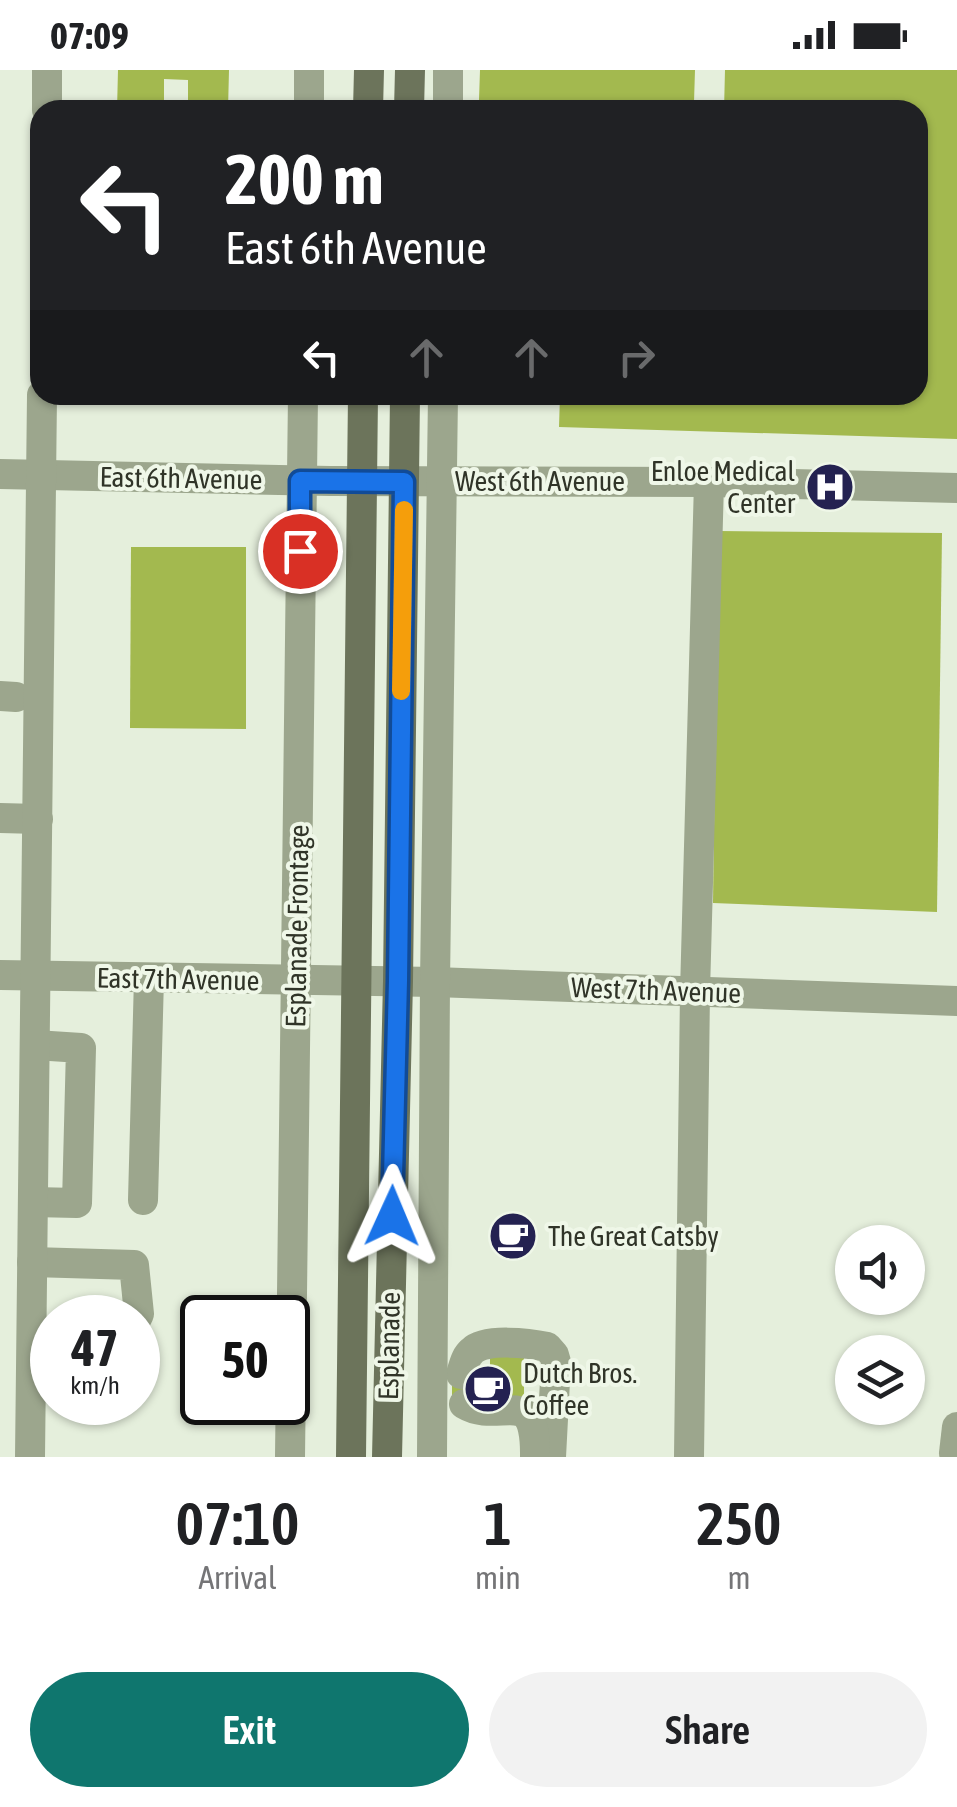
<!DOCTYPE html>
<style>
body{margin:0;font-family:"Asap Condensed",sans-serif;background:#f2f2f2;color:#202124;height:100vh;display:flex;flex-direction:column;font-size:38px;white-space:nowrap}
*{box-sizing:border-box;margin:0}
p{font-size:32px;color:#757577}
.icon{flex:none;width:55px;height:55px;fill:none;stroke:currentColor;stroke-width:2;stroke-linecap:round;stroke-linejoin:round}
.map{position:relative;height:1387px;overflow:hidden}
.drawer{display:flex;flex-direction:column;background:#fff;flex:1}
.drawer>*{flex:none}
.hud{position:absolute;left:30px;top:30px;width:898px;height:305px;border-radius:30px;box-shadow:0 2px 8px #0004;background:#202124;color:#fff;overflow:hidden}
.fabs{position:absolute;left:835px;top:1155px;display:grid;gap:20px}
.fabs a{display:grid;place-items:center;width:90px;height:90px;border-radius:50%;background:#fff;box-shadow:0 2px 8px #0004;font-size:50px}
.speed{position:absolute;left:30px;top:1225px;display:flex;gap:20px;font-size:50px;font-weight:700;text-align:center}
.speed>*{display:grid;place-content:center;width:130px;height:130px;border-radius:50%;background:#fff;box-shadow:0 2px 8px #0004;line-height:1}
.speed small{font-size:25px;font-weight:400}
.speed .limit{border:5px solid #111;border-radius:15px;background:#fff;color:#111}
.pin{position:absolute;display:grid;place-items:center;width:85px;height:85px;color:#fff;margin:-42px;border:5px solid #fff;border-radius:50%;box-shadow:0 2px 10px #0007}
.me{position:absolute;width:110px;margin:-55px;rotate:1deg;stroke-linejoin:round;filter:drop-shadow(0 0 8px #0008)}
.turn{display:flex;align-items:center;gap:35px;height:210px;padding:0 30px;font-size:45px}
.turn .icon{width:130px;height:130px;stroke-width:2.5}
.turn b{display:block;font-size:70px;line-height:85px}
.lanes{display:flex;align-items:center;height:95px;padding:0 30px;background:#0003;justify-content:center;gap:50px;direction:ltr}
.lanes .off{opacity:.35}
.eta{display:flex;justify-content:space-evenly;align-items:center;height:170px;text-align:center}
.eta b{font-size:60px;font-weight:600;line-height:70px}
.primary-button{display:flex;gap:20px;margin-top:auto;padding:20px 30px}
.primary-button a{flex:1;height:115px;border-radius:60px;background:#0f766e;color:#fff;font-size:40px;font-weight:600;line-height:115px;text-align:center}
.primary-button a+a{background:#f2f2f2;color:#202124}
.status{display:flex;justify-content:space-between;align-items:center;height:70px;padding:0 50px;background:#fff;direction:ltr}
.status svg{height:28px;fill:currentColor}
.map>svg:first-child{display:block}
.building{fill:#a3b94f}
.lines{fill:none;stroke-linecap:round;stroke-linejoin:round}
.minor{stroke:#9ca68d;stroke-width:30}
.major{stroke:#6c745b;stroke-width:30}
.route-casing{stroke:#114b97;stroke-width:25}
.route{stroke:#1a73e8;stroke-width:18}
.slow{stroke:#f59e0b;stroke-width:18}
.labels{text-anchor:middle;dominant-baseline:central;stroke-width:8;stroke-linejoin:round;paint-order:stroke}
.poi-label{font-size:28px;fill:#303428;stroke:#eff7e8;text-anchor:start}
.street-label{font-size:28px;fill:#303428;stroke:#eff7e8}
</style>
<div class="status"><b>07:09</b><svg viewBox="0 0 49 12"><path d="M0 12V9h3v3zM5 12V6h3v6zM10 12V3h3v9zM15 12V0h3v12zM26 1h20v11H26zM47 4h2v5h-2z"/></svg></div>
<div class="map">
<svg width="957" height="1387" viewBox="0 0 957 1387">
<rect width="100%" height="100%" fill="#e5efdc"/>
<g class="building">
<path d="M 118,0 L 229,0 L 228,40 L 188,40 L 188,10 L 164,9 L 164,40 L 117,40 Z"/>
<path d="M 480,0 L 695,0 L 694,32 L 627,30 L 627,40 L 566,40 L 567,33 L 479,30 Z"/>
<path d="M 725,0 L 957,0 L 957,369 L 559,357 L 560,325 L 918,325 L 918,40 L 724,40 Z"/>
<path d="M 718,461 L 942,463 L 937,842 L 713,833 Z"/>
<path d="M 131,477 L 246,477 L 246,659 L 130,658 Z"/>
<path d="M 490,1278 L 524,1278 L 524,1334 L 452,1334 L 452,1304 L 490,1304 Z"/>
</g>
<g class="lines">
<g class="minor">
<path d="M 47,40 L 47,0"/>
<path d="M 309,40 L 309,0"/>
<path d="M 448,40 L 448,0"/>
<path d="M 0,404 L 330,411 L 709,412 L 957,418"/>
<path d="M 0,626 L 16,627"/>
<path d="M 0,748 L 38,749"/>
<path d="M 0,905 L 435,912 L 957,931"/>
<path d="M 143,1130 L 149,908"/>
<path d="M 33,1132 L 77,1133 L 81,978 L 35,975"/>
<path d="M 32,1192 L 134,1195 L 139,1244 L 137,1248"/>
<path d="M 461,1304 C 464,1295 465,1287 472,1281 C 485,1268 529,1273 547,1277 L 554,1285 L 556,1292 L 551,1387"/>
<path d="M 464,1334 C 501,1356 536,1311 535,1387"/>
<path d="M 954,1383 L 957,1357"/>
<path d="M 30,1387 L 42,325"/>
<path d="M 290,1387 L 303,325"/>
<path d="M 432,1387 L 435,912 L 443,325"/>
<path d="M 689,1387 L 695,922 L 709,412"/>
</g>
<g class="major">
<path d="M 368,40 L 369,0"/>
<path d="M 409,40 L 410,0"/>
<path d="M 351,1387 L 363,325"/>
<path d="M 387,1387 L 398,911 L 405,325"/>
</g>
</g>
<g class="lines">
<g class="route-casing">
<path id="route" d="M 300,481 L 300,411 L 404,412 L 398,911 L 392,1146"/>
</g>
<use href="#route" class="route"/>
<path class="slow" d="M 401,621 L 404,440"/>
</g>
<defs>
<g id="hospital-disc" transform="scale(2.5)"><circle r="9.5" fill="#242251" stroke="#eff7e8"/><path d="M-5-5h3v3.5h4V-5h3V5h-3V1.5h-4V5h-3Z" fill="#fff"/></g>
<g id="cafe-disc" transform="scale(2.5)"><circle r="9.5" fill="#242251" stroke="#eff7e8"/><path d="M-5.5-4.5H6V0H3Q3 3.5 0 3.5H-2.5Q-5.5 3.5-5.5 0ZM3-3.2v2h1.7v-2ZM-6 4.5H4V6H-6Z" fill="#fff"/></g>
</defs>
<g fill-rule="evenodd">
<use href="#hospital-disc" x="830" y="417"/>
<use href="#cafe-disc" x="513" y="1166"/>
<use href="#cafe-disc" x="488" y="1319"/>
</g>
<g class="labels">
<g class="poi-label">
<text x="795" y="401" text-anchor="end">Enloe Medical<tspan x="795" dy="32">Center</tspan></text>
<text x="548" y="1166">The Great Catsby</text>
<text x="523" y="1303">Dutch Bros.<tspan x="523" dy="32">Coffee</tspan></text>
</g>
<g class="street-label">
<text transform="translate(181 408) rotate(1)">East 6th Avenue</text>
<text x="540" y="411">West 6th Avenue</text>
<text transform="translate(297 856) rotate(-89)">Esplanade Frontage</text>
<text transform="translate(178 909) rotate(1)">East 7th Avenue</text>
<text transform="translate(656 920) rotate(2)">West 7th Avenue</text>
<text transform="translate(389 1276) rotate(-89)">Esplanade</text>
</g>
</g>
</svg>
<div class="fabs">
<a><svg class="icon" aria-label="sound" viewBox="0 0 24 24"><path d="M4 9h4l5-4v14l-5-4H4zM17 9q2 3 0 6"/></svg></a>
<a><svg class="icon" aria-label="layers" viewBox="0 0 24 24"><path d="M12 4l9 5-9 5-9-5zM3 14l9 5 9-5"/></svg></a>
</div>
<div class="speed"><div>47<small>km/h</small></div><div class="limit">50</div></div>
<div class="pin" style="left:300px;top:481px;background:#d93025"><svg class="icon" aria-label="arrive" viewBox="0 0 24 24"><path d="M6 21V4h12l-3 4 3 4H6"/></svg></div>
<svg class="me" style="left:392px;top:1146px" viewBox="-20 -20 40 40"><path d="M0-17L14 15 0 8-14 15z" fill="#1a73e8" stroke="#fff" stroke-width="4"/></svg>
<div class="hud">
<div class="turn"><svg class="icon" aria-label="left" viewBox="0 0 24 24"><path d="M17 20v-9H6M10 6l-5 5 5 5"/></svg><div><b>200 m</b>East 6th Avenue</div></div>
<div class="lanes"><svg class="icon" aria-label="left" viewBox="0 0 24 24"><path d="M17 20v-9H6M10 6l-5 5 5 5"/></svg><svg class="icon off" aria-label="ahead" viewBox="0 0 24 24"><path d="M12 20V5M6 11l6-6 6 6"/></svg><svg class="icon off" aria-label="ahead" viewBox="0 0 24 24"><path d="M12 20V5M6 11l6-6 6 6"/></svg><svg class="icon off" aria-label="right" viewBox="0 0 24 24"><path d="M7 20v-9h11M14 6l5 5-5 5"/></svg></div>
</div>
</div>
<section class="drawer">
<div class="eta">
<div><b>07:10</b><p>Arrival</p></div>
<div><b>1</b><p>min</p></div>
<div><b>250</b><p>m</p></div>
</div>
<div class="primary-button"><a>Exit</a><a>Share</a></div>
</section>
